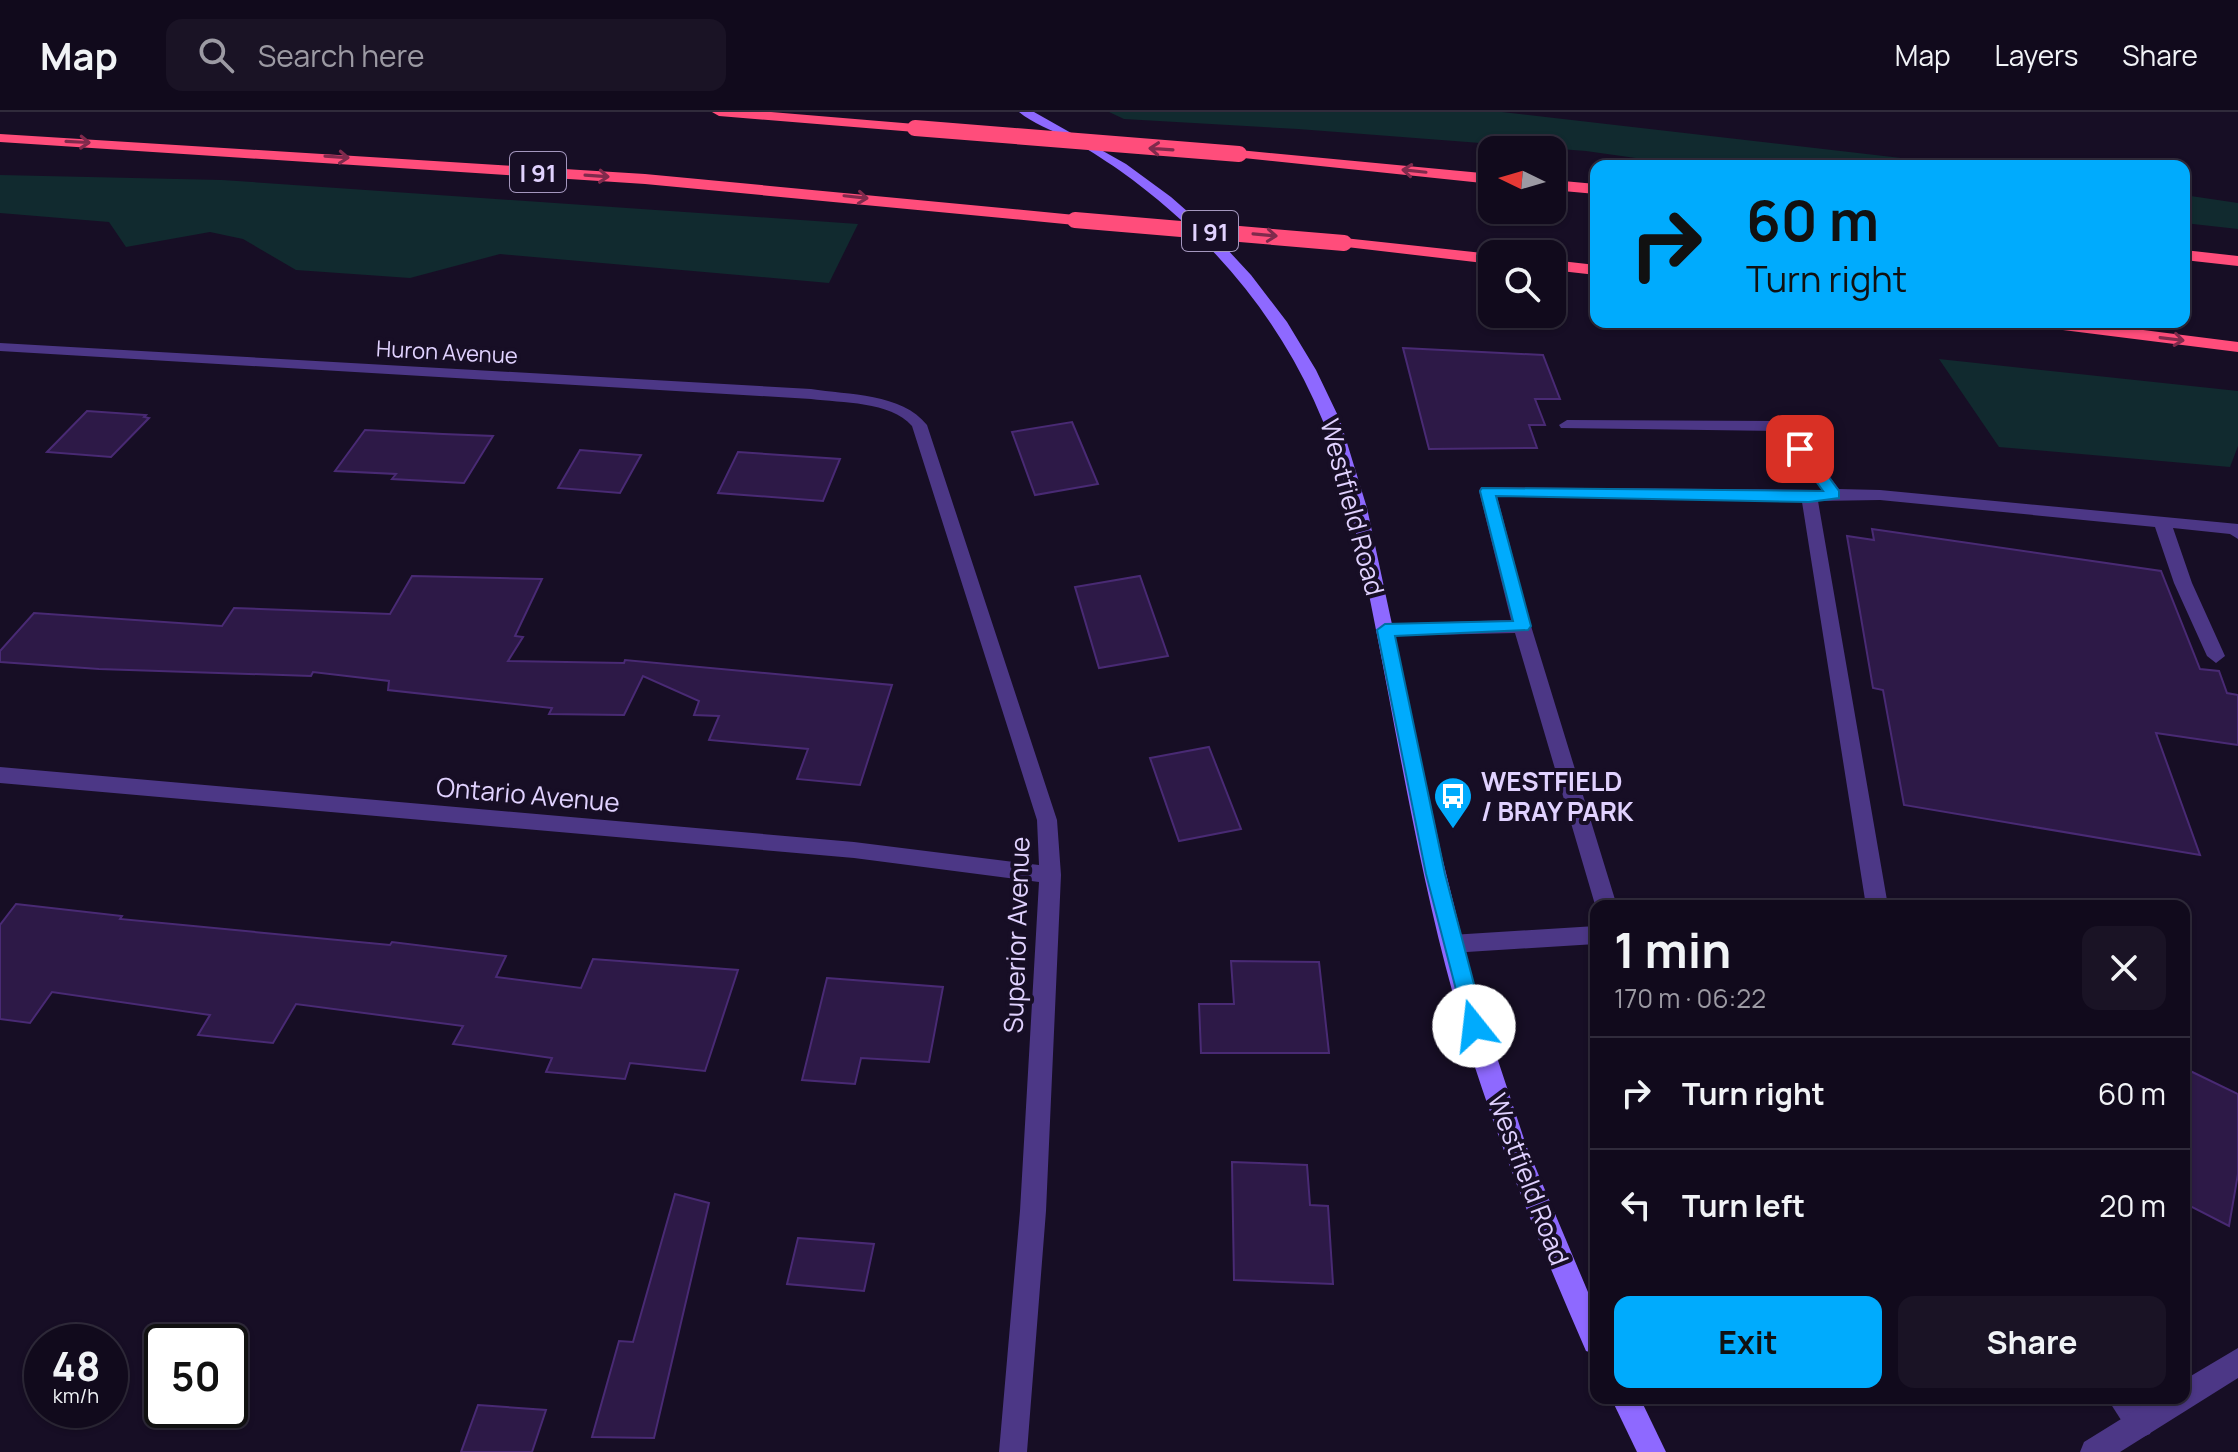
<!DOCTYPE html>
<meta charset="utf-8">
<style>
body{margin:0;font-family:Manrope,sans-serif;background:#1a1325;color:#f1f3f6;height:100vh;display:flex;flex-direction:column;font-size:30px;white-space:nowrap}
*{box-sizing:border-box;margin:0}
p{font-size:26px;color:#9c9aa3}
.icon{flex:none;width:44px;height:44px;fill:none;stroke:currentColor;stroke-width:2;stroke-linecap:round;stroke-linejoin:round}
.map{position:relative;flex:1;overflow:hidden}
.details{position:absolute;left:1590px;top:788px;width:600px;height:504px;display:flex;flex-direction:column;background:#110a1c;border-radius:16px;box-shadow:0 2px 6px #0004,0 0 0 2px #302b3b}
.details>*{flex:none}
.hud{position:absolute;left:1590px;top:48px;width:600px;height:168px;border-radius:16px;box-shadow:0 2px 6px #0004,0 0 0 2px #302b3b;background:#00abfd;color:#111;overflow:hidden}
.needle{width:52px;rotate:275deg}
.controls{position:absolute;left:1478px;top:24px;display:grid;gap:16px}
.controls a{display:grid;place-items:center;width:88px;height:88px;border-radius:16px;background:#110a1c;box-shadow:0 2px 6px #0004,0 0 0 2px #302b3b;font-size:40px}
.speed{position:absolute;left:24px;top:1212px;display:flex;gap:16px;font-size:40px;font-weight:700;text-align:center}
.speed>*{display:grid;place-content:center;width:104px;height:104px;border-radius:50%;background:#110a1c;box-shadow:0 2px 6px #0004,0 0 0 2px #302b3b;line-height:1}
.speed small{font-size:20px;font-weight:400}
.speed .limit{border:4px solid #111;border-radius:12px;background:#fff;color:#111}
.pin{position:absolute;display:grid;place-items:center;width:68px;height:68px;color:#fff;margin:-34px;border-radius:16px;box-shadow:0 4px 12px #0006}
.me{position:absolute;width:88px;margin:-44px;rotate:344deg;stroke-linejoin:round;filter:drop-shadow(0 0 6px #0008)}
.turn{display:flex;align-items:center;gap:28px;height:168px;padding:0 24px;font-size:36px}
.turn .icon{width:104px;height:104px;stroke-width:2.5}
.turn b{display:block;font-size:56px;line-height:68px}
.round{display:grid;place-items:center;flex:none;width:84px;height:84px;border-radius:16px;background:#1a1325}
.overview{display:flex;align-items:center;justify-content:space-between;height:136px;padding:0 24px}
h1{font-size:48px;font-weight:700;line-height:60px}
.action{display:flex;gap:16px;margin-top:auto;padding:16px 24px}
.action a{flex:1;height:92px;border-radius:16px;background:#00abfd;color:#111;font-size:32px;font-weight:700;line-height:92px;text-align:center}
.action a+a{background:#1a1325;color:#f1f3f6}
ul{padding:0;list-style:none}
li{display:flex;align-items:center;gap:24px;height:112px;padding:0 24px;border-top:2px solid #302b3b}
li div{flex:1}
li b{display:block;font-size:30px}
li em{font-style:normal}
header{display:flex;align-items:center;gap:48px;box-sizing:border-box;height:112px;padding:0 40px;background:#110a1c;border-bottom:2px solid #302b3b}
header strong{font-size:38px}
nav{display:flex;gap:44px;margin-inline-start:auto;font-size:28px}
.search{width:560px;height:72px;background:#1a1325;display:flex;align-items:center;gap:20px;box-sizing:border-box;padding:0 28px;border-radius:16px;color:#9c9aa3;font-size:30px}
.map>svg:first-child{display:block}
.green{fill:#112a2f}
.building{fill:#2d1947;stroke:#492a74;stroke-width:2}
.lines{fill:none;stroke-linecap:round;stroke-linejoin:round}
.lane{fill:#4c3786;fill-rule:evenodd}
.street{fill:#4c3786;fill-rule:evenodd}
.secondary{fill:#8e69ff;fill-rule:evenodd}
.highway{fill:#ff4d7b;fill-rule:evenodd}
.highway-bridge{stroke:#ff4d7b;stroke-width:16}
.oneway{stroke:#7f2a4c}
.route{fill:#00abfd;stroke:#006fa4;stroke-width:2}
.labels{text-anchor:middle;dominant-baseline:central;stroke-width:8;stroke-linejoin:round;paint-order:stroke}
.far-street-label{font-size:22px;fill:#e1d2ff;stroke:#170e25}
.shield{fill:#170e25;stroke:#a497be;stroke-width:2}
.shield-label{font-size:24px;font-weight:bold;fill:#e1d2ff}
.street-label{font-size:26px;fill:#e1d2ff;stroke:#170e25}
.poi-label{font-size:26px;font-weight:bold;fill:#e1d2ff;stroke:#170e25;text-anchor:start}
</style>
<header>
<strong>Map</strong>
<div class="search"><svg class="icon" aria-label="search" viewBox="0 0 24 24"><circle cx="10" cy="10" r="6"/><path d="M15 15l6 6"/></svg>Search here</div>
<nav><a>Map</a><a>Layers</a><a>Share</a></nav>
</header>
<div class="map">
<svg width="2238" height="1340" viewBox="0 0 2238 1340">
<rect width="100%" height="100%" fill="#170e25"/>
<g class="green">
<path d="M 1109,0 L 1502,0 L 1970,54 L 1692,54 L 1586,39 L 1298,17 L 1124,7 Z"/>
<path d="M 0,63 L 222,68 L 858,112 L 829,171 L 500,142 L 410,166 L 296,158 L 243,127 L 210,120 L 126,135 L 109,110 L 0,101 Z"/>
<path d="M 2184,83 L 2238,91 L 2238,117 L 2184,111 Z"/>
<path d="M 1939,247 L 2238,279 L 2238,334 L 2230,355 L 1999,335 Z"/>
</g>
<g class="building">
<path d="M 1403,236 L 1543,243 L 1560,287 L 1535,287 L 1545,313 L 1529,313 L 1537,336 L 1429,337 Z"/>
<path d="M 87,299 L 146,303 L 144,305 L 149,306 L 111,345 L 47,340 Z"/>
<path d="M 1072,310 L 1098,372 L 1035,383 L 1012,320 Z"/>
<path d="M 365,318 L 443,322 L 493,324 L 464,371 L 392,367 L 396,362 L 335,359 Z"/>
<path d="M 580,338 L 641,343 L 620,381 L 558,376 Z"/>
<path d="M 738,340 L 840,347 L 823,389 L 718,381 Z"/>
<path d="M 1872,417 L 2161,459 L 2200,557 L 2219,559 L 2227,581 L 2238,583 L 2238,633 L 2156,621 L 2200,743 L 1904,693 L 1883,578 L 1873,576 L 1847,424 L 1874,428 Z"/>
<path d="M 412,464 L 542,467 L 515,524 L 523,525 L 508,549 L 624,551 L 625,548 L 892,573 L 860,673 L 797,667 L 808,637 L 709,628 L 719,604 L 694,603 L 699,589 L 643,564 L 624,603 L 549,602 L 552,596 L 388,578 L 389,569 L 313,560 L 311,564 L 99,557 L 0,550 L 0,539 L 34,501 L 222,514 L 234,496 L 390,502 Z"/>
<path d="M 1140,464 L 1168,544 L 1099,556 L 1075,475 Z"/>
<path d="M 1209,635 L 1241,717 L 1179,729 L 1150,646 Z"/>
<path d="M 16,792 L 122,804 L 120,807 L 390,833 L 392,830 L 506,844 L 496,865 L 581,876 L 593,847 L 738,858 L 705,959 L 630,951 L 625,967 L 546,960 L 552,946 L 453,932 L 463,914 L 296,892 L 273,931 L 198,923 L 210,903 L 52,880 L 30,911 L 0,907 L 0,813 Z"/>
<path d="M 1231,849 L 1319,850 L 1329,941 L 1201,941 L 1199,892 L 1234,892 Z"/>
<path d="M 827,866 L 943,875 L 929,950 L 861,946 L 855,972 L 802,968 Z"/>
<path d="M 2184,956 L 2238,982 L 2238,1062 L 2229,1114 L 2184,1091 Z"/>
<path d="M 1232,1050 L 1307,1053 L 1310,1093 L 1328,1094 L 1333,1172 L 1234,1168 Z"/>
<path d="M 675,1082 L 709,1091 L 654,1326 L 592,1325 L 619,1229 L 633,1230 Z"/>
<path d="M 798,1126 L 874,1132 L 864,1179 L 787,1172 Z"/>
<path d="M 478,1293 L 546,1298 L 532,1340 L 461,1340 Z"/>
</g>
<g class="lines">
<g class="lane">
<path d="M 1567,308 L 1784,309 L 1790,311 L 1839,377 L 1880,378 L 2238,412 L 2238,427 L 2230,422 L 2173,416 L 2192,471 L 2225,544 L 2216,551 L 2207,544 L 2174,471 L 2155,415 L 1880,388 L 1818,389 L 1888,794 L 1866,794 L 1802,390 L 1497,384 L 1531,514 L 1617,794 L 1596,796 L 1515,521 L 1385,524 L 1376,518 L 1385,512 L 1511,508 L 1479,379 L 1481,375 L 1823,378 L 1779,319 L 1561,316 L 1559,313 Z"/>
<path d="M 1596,814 L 1596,832 L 1451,841 L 1443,839 L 1440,832 L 1443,825 L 1451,823 Z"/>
<path d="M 2107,1286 L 2138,1286 L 2154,1312 L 2150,1322 L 2140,1326 L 2130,1322 Z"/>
</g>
<g class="street">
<path d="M 0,231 L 811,277 C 848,283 902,281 927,313 L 1057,708 L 1061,763 L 1046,1099 L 1027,1340 L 999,1340 L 1020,1099 L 1039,770 L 854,746 L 0,671 L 0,655 L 854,730 L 1039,753 L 1037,708 L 912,314 C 890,289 842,291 811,287 L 0,239 Z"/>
<path d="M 2238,1236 L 2238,1266 L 2120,1340 L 2080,1340 L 2084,1330 L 2155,1286 L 2184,1286 L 2184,1268 Z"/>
</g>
<g class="secondary">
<path d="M 1019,0 L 1034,0 L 1126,52 L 1171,85 L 1213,122 L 1251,163 L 1287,210 L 1316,258 L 1340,308 L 1367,396 L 1442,745 L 1476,882 L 1526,1033 L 1596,1199 L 1596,1242 L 1586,1239 C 1535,1122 1487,1005 1453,882 C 1407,715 1386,542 1345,374 C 1309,242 1230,137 1119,58 C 1103,47 1085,35 1067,26 C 1052,18 1032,11 1019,0 Z"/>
<path d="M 1611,1286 L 1640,1286 L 1666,1340 L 1637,1340 Z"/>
</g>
<g class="highway">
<path d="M 712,0 L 771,0 L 915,12 L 922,16 L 915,20 L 719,4 Z"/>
<path d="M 0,22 L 645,62 L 1075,103 L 1083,108 L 1075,113 L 645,72 L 0,30 Z"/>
<path d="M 1239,38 L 1492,62 L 1492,72 L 1234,45 L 1234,39 Z"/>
<path d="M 1552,68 L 1596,72 L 1596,82 L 1552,78 Z"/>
<path d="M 1344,126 L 1492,142 L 1492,152 L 1338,134 L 1336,131 Z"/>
<path d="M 2184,138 L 2238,144 L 2238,154 L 2184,148 Z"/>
<path d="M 1552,148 L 1596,153 L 1596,163 L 1552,158 Z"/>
<path d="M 2030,210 L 2080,210 L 2238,230 L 2238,240 L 2039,215 Z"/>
</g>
<g class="highway-bridge">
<path d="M 915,16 L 1239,42"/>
<path d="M 1075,108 L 1344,131"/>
</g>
</g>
<defs><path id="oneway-shaft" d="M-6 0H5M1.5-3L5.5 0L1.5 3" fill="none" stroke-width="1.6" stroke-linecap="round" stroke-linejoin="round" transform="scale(2)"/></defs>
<g class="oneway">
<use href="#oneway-shaft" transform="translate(78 30) rotate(3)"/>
<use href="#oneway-shaft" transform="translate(1161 37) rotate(-176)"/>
<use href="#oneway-shaft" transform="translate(337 45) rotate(4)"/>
<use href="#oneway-shaft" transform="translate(1414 59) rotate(-174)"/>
<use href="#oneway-shaft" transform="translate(597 64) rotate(4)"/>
<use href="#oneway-shaft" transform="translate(856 85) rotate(6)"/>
<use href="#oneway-shaft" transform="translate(1265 123) rotate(5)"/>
<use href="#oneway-shaft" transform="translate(2172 227) rotate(7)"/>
</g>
<path class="route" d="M 1800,333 L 1806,334 L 1839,379 L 1839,386 L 1809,390 L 1496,384 L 1531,514 L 1528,518 L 1395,524 L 1445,762 L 1485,914 L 1482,920 L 1474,923 L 1467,920 L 1426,762 L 1377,518 L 1385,512 L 1513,509 L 1480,379 L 1482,376 L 1823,379 L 1793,337 Z"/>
<defs>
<g id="bus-pin" transform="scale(2)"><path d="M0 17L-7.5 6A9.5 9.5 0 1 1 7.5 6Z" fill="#00abfd" stroke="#170e25"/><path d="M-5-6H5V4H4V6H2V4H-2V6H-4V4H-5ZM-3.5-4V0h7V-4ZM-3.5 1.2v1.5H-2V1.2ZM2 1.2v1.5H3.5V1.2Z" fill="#fff"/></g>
</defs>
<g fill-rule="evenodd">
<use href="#bus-pin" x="1453" y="684"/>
</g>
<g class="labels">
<g class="far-street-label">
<text transform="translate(447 240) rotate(3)">Huron Avenue</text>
</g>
<g class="shield">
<rect x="510" y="40" width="56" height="40" rx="6"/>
<rect x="1182" y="99" width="56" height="40" rx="6"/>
</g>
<g class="shield-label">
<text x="538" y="60">I 91</text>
<text x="1210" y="119">I 91</text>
</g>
<g class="street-label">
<text transform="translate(1353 395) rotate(75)">Westfield Road</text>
<text transform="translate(528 682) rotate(5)">Ontario Avenue</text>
<text transform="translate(1016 823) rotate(-88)">Superior Avenue</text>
<text transform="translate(1529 1067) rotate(69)">Westfield Road</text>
</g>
<g class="poi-label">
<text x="1481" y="669">WESTFIELD<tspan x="1481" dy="30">/ BRAY PARK</tspan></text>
</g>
</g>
</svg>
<div class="controls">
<a><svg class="needle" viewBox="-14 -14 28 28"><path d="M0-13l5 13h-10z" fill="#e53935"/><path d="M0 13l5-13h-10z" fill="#9c9aa3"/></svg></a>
<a><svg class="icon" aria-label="search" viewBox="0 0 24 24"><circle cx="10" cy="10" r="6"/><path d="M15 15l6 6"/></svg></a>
</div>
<div class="speed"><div>48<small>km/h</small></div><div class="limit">50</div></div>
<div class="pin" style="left:1800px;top:337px;background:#d93025"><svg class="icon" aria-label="arrive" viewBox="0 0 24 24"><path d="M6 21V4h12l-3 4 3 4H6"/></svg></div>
<svg class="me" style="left:1474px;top:914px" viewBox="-20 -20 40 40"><circle r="19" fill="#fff"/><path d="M0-13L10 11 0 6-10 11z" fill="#00abfd"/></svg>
<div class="hud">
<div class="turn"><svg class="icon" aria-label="right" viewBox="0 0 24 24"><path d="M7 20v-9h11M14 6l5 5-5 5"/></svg><div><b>60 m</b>Turn right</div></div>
</div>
<section class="details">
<div class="overview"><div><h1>1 min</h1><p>170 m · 06:22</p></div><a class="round"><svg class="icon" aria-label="close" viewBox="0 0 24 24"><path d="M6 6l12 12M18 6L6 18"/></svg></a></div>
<ul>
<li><svg class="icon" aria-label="right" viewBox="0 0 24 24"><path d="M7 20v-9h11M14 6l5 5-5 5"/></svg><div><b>Turn right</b></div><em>60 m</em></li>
<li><svg class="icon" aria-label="left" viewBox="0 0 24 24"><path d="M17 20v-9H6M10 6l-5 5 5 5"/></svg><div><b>Turn left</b></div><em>20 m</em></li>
</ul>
<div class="action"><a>Exit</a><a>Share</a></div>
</section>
</div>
